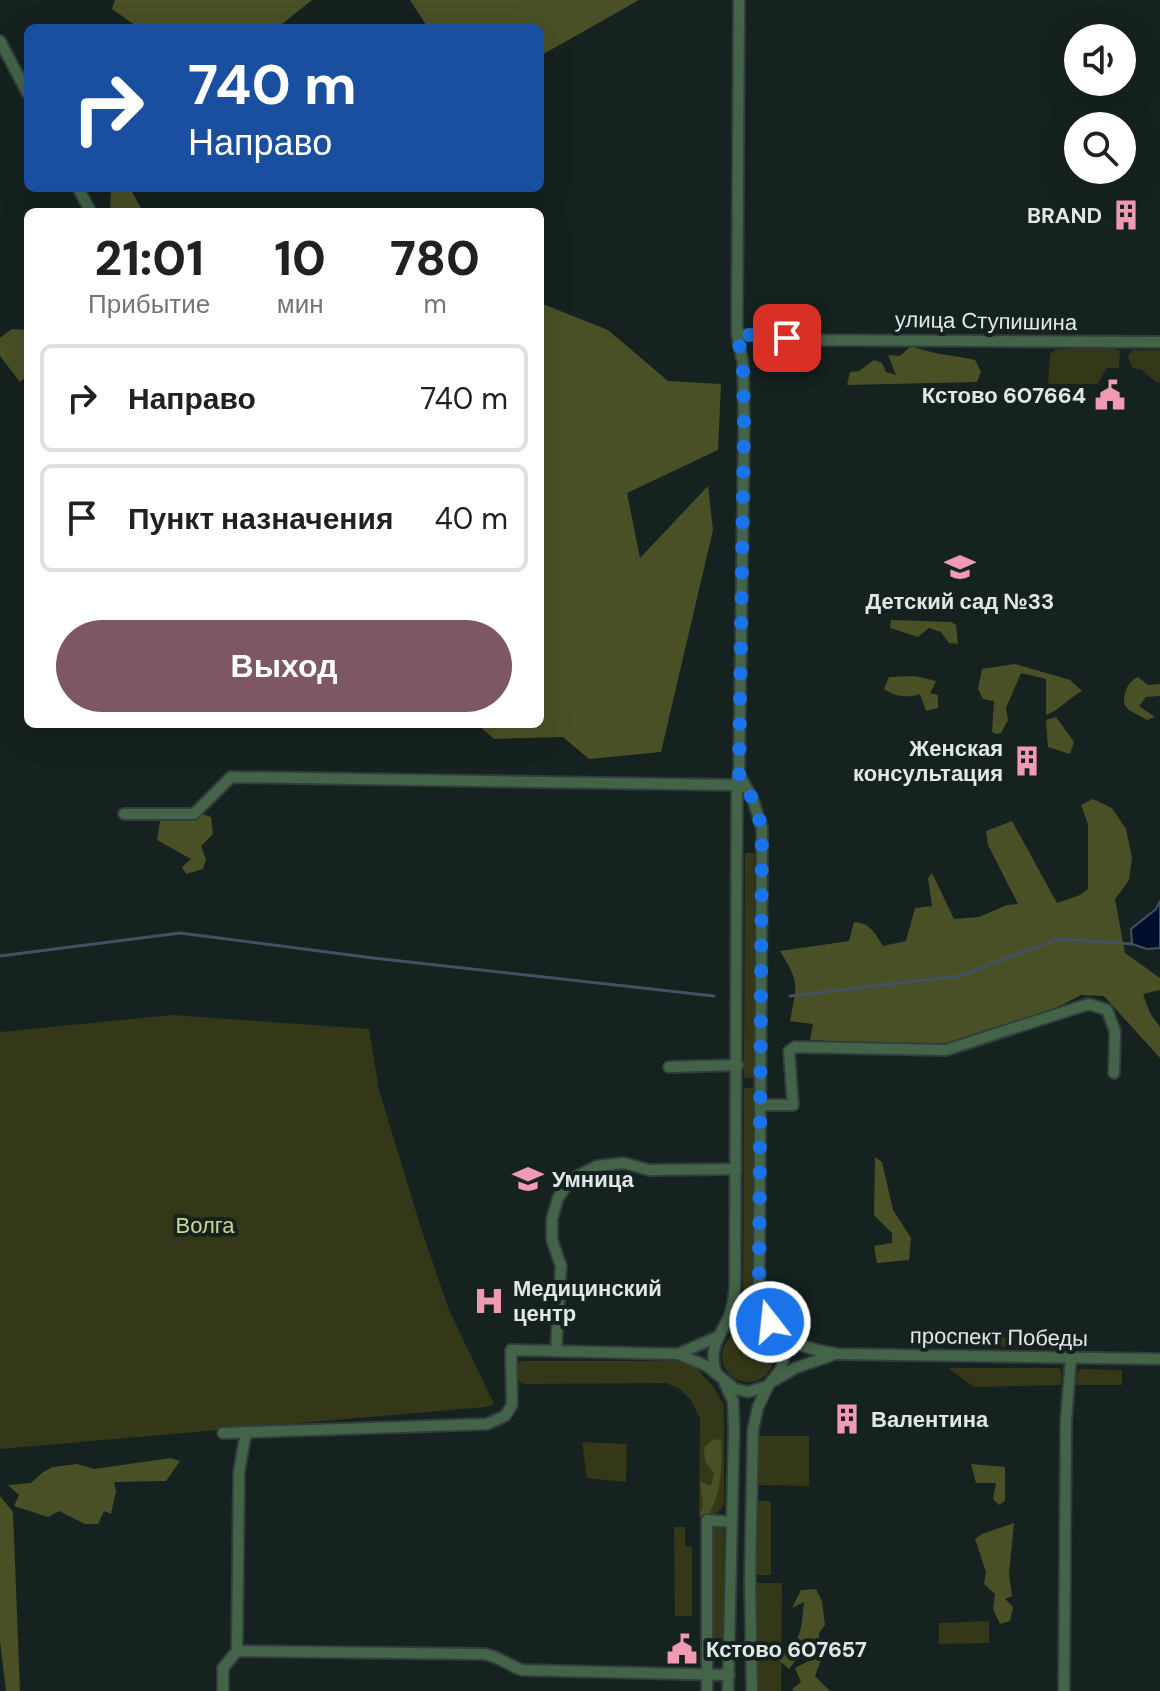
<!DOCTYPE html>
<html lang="ru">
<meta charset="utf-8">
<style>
body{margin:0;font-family:"DM Sans",sans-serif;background:#f6f6f6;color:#202124;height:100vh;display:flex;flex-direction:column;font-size:30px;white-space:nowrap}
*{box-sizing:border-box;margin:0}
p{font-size:26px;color:#757577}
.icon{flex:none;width:44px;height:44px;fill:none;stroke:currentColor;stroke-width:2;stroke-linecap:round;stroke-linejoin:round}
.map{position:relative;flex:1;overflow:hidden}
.details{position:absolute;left:24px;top:208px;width:520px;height:520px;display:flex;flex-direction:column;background:#fff;border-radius:12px;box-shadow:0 8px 32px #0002}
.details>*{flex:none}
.banner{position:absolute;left:24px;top:24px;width:520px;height:168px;border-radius:12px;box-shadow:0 8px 32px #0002;background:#1a4fa0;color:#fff;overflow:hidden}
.controls{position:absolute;left:1064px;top:24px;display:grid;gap:16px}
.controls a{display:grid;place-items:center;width:72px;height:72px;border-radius:50%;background:#fff;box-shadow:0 8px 32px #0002;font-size:40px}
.pin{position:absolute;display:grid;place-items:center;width:68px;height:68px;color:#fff;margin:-34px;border-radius:16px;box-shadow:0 4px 12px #0006}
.me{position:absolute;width:88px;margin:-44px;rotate:344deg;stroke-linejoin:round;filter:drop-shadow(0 0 6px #0008)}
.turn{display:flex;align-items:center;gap:28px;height:168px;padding:0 32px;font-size:36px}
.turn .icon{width:104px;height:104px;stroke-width:2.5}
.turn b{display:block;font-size:56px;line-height:68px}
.eta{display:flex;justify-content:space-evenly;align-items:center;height:136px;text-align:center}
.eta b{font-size:48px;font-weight:800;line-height:56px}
.action{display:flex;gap:16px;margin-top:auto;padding:16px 32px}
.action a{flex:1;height:92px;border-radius:48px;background:#7e5765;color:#fff;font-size:32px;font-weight:800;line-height:92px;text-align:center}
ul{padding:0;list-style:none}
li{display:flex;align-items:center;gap:24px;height:108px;margin:0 16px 12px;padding:0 16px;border:4px solid #e0e0e0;border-radius:12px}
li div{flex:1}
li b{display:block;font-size:30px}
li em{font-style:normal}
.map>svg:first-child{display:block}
.green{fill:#343818}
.forest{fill:#4a5025}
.water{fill:#000f2b;stroke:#435063;stroke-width:2}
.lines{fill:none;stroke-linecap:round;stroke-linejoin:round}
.stream{stroke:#435063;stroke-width:3}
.minor-casing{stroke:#313e3c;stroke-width:14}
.minor{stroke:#44644a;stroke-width:10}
.route{stroke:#1a73e8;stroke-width:14;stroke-dasharray:0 25.2}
.labels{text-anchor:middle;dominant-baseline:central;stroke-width:8;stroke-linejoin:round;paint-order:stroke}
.poi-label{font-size:22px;font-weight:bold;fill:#e0e8e7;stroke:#152220;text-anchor:start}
.street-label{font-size:22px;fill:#e0e8e7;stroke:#152220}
.park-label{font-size:22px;fill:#cdd790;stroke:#152220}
</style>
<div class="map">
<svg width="1160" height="1691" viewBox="0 0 1160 1691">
<rect width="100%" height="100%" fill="#152220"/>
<g class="green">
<path d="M 1114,348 L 1120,351 L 1119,368 L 1107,368 L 1097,384 L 1048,384 L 1050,354 L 1057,349 Z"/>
<path d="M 1132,350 L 1160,350 L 1160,383 L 1156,382 L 1141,369 L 1132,368 L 1128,357 Z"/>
<path d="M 745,853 L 754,853 L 754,1078 L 744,1078 Z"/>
<path d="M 172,1015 L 369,1029 L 379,1090 L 421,1228 L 449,1310 L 494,1404 L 485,1407 L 0,1449 L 0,1032 Z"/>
<path d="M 744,1088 L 753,1088 L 753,1295 L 748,1298 L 743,1294 Z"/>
<circle cx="748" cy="1356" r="26"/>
<path d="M 951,1337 L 1065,1337 L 1064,1345 L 1060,1347 C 1038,1347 965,1350 951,1337 Z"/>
<path d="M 522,1361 L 676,1361 L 694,1366 L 712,1385 L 724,1405 L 724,1505 C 718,1515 710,1517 699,1517 L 700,1418 L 691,1400 L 680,1389 L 666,1383 L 524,1384 L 517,1380 L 517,1364 Z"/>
<path d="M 948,1368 L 1059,1368 L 1061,1371 L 1061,1385 L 974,1387 Z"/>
<path d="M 1080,1369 L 1122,1370 L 1122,1385 L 1071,1385 L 1075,1375 Z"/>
<path d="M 758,1436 L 809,1436 L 809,1486 L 757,1485 Z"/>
<path d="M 582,1442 L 627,1444 L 626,1482 L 587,1478 Z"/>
<path d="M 757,1501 L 771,1501 L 771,1575 L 755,1575 Z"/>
<path d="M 710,1525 L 717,1525 L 724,1530 L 723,1645 L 718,1657 L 710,1665 Z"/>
<path d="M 674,1527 L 685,1527 L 685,1547 L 692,1547 L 692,1616 L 675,1616 Z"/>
<path d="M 756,1583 L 782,1583 L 781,1691 L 755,1691 Z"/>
<path d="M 989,1621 L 989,1643 L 939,1644 L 939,1623 Z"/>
</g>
<g class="forest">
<path d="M 115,0 L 312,0 L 277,28 L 139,28 L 112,9 Z"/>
<path d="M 410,0 L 639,0 L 540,56 L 540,28 L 428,28 Z"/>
<path d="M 111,188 L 130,188 L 143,212 L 110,212 Z"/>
<path d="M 540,303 L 608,330 L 668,381 L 721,384 L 718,450 L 627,493 L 640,558 L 708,486 L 713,530 L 661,752 L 589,759 L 563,737 L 494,739 L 477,724 L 540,724 Z"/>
<path d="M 12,329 L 28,330 L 28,375 L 20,382 L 0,356 L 0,338 Z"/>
<path d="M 911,346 C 931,354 953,355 975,360 L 981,372 L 977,382 L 847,385 L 850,372 L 859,371 L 874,360 L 882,363 L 886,372 L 896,375 L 888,355 L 900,356 Z"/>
<path d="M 891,620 L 951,622 L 956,625 L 958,644 L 949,643 L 941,632 L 929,628 L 918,637 L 890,628 Z"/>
<path d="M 1015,664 L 1070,680 L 1082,691 C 1069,698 1060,710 1046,715 L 1046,679 L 1021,673 L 1006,708 L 1008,720 L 1001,733 L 996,734 L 992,732 L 994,701 L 983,699 L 978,689 L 982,669 Z"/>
<path d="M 915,676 L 936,681 L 930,693 L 938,695 L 938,708 L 926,711 L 920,694 C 907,698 895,697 884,689 L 889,677 Z"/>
<path d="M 1138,677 L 1148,685 L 1160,684 L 1160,696 L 1146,697 L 1139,706 L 1155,717 L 1147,720 L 1129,710 L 1124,704 C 1124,692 1127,682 1138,677 Z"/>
<path d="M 1056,717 L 1074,742 L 1070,754 L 1048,747 L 1046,720 Z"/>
<path d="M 1093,799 L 1112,808 L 1126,829 L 1132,858 L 1129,880 L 1115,899 L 1125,953 L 1160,978 L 1160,990 L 1143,994 L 1150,1013 L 1160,1027 L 1160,1058 L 1104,996 L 1081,995 L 1062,1005 L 950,1047 L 810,1040 L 813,1024 L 790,1021 C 797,985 800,983 780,951 L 849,941 L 854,922 C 870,923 875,933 883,946 L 906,941 L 915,908 L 932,906 L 928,878 L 932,873 L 954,919 L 979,917 L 1007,905 L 1018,904 L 988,845 L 986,831 L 1012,821 L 1057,903 L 1080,895 L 1088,889 L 1088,824 L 1081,805 Z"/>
<path d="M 182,811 L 189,821 L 193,811 L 211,817 L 213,834 L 201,846 L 206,859 L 203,869 L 186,874 L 182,867 L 191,859 L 157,840 L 160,821 Z"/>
<path d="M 875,1157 L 882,1162 L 893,1210 L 911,1238 L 909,1260 L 877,1263 L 874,1246 L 892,1243 L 892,1233 L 874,1215 Z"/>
<path d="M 713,1439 L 721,1441 C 723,1466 721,1496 707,1517 L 700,1515 L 703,1505 L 700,1482 L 711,1486 L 714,1473 L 705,1461 L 704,1448 Z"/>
<path d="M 171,1458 L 180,1461 L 166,1481 L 114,1482 L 116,1491 L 111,1514 L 104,1511 L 98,1524 L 85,1524 L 59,1511 L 48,1517 L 14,1506 L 19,1495 L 8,1485 L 31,1483 L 43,1472 L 53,1467 L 77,1464 L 94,1469 Z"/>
<path d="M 971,1464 L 1005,1467 L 1005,1501 L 999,1505 L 993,1499 L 996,1483 L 976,1483 Z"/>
<path d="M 0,1496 L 13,1512 L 20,1691 L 6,1691 L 0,1641 Z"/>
<path d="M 1014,1523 L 1009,1574 L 1012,1596 L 1005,1599 L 1013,1607 L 1010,1621 L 1000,1624 L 993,1609 L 995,1594 L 984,1584 L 986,1572 L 975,1539 L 982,1534 Z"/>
<path d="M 816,1589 L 822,1601 L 825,1625 L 819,1633 L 821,1660 L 815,1676 L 830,1691 L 794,1691 L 792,1689 L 801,1682 L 795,1668 L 811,1660 L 801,1653 L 789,1669 L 774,1656 C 803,1645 801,1629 804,1602 L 792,1608 L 801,1590 Z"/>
</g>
<path class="water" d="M 1160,901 L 1160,948 L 1147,949 L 1132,944 L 1131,929 L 1156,909 Z"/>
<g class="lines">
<g class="stream">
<path d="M 0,956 L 180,933 L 373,958 L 714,996"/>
<path d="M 790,996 L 959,976 L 1058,939 L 1132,944"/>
</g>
<g class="minor-casing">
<g id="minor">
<path d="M 739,0 L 737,334 L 743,363 L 744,427 L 739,774 L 753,800 L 762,828 L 759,1288 C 762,1298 765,1310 769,1320 C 782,1344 813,1350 838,1354 L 1160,1359"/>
<path d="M 0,41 L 28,94"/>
<path d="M 78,188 L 91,212"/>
<path d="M 737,334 L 812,340 L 1160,342"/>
<path d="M 124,814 L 194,814 L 231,777 L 735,785"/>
<path d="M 669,1067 L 738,1065"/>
<path d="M 760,1105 L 793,1105 L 789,1051 L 795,1047 L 946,1050 L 1089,1004 L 1107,1010 L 1115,1031 L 1114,1073"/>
<path d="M 726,1324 L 742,1319 L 770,1322"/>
<path d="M 556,1350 L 561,1266 L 552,1240 L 552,1219 L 558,1198 L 570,1180 L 597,1166 L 624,1163 L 649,1170 L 736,1169"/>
<path d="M 678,1354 L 717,1337"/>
<path d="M 716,1373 C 710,1353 715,1342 725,1325 C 732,1314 734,1299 735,1287 L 737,779"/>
<path d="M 775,1380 L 795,1368 L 833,1355"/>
<path d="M 725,1384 L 733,1401 L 734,1429 L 728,1691"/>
<path d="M 223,1433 L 487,1424 L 505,1416 L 512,1405 L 511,1350 L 678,1354 L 707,1366 L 735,1389 L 748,1392 L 768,1386"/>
<path d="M 237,1651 L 239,1472 L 246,1432"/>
<path d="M 223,1691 L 223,1668 L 237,1651 L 484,1654 C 498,1656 508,1665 522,1670 L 729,1675"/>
<path d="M 707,1691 L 707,1520 L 732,1522"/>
<path d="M 752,1691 L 750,1580 L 753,1430 L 758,1407 L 768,1386 L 781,1369 L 784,1356 L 780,1333"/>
<path d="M 1064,1691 L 1066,1421 L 1071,1357"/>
</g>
</g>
<use href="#minor" class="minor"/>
</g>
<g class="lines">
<path class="route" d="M 770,1322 L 759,1288 L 762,828 L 753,800 L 739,774 L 744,427 L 743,363 L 737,334 L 787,338"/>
</g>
<defs>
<g id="building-bare" transform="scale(2.4)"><path d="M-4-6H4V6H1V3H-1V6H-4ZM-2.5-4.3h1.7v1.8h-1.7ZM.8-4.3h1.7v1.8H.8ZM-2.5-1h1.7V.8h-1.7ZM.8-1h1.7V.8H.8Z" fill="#f09ab4" stroke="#152220" stroke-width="2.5" paint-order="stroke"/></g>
<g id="civic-bare" transform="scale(2.4)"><path d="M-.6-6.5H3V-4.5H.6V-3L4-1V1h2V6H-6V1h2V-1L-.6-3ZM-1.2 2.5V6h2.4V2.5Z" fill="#f09ab4" stroke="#152220" stroke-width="2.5" paint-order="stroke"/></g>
<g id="school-bare" transform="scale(2.4)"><path d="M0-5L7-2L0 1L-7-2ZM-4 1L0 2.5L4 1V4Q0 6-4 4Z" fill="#f09ab4" stroke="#152220" stroke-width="2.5" paint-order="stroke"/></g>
<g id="hospital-bare" transform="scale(2.4)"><path d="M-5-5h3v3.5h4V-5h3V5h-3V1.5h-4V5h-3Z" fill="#f09ab4" stroke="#152220" stroke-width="2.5" paint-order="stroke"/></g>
</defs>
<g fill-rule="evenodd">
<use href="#building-bare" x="1126" y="215"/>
<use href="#civic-bare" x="1110" y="395"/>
<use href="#school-bare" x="960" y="567"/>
<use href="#building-bare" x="1027" y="761"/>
<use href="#school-bare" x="528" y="1179"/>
<use href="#hospital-bare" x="489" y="1301"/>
<use href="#building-bare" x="847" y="1419"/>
<use href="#civic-bare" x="682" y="1649"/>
</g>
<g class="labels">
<g class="poi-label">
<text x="1102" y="215" text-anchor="end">BRAND</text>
<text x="1086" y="395" text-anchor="end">Кстово 607664</text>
<text x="960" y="601" text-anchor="middle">Детский сад №33</text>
<text x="1003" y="748" text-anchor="end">Женская<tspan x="1003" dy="25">консультация</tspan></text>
<text x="552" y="1179">Умница</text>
<text x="513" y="1288">Медицинский<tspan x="513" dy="25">центр</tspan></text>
<text x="871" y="1419">Валентина</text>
<text x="706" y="1649">Кстово 607657</text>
</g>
<g class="street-label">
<text transform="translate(986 321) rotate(1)">улица Ступишина</text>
<text transform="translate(999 1337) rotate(1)">проспект Победы</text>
</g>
<g class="park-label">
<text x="205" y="1225">Волга</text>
</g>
</g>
</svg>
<div class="controls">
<a><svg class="icon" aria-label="sound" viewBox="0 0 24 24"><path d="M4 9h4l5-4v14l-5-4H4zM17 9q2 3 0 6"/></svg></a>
<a><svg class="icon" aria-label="search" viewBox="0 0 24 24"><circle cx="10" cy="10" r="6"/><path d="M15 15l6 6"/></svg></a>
</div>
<div class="pin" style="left:787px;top:338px;background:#d93025"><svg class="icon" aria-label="arrive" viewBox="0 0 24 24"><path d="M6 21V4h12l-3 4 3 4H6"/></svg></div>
<svg class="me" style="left:770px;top:1322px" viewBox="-20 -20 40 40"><circle r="17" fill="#1a73e8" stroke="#fff" stroke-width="3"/><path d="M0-11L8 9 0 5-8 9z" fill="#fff"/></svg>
<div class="banner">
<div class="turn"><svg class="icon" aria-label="right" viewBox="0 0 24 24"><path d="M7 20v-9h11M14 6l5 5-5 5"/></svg><div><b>740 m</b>Направо</div></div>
</div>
<section class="details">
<div class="eta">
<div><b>21:01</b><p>Прибытие</p></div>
<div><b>10</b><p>мин</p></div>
<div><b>780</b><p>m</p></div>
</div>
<ul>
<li><svg class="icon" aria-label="right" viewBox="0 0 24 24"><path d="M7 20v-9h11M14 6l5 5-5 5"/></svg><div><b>Направо</b></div><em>740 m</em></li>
<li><svg class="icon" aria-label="arrive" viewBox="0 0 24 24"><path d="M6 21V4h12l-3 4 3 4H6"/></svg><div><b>Пункт назначения</b></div><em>40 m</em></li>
</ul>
<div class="action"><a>Выход</a></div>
</section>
</div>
